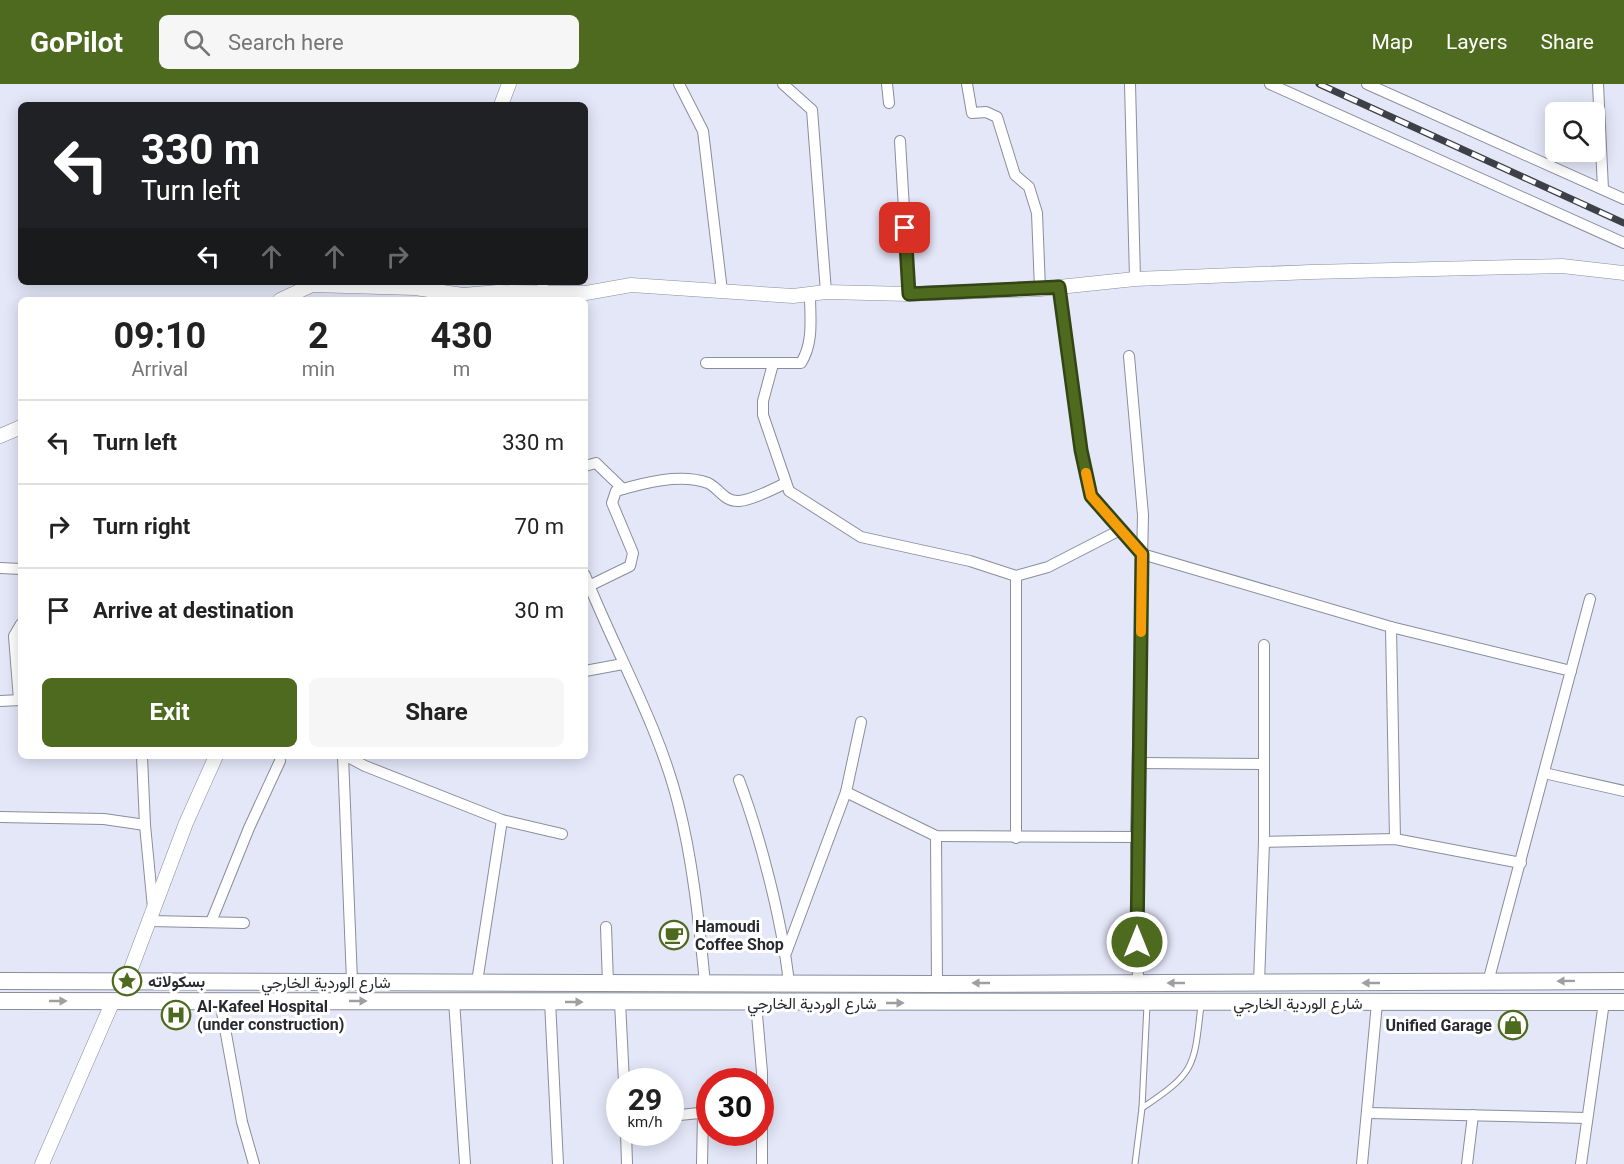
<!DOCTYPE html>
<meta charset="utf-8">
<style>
body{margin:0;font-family:Roboto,Vazirmatn,sans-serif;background:#f6f6f6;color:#222;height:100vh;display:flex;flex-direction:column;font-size:22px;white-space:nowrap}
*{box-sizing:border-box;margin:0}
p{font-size:20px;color:#767676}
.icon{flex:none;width:33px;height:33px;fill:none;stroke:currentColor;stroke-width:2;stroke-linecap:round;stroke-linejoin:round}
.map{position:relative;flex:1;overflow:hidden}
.sheet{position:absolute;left:18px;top:213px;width:570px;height:462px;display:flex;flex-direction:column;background:#fff;border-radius:9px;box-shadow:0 3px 15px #0003}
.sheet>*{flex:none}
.hud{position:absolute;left:18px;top:18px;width:570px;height:183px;border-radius:9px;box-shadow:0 3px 15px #0003;background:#202124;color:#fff;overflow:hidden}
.tools{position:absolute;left:1545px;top:18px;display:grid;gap:12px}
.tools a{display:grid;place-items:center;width:60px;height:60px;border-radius:9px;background:#fff;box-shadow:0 3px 15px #0003;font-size:30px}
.speed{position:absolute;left:606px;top:984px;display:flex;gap:12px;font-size:30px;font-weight:700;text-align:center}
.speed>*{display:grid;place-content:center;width:78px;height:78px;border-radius:50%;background:#fff;box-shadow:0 3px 15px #0003;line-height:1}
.speed small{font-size:15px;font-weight:400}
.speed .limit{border:9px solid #d22;background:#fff;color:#111}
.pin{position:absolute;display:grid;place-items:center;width:51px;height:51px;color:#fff;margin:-26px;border-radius:12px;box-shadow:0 3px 9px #0006}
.me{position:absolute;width:66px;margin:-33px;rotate:0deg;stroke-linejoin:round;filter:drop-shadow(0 0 4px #0008)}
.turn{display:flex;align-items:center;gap:21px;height:126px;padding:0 24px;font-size:27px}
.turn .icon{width:78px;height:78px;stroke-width:2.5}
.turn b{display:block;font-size:42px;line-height:51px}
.lanes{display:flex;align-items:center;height:57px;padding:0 24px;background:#0003;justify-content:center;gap:30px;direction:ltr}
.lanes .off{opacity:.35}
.eta{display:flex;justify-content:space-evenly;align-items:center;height:102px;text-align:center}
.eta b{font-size:36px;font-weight:700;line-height:42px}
.primary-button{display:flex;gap:12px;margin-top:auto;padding:12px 24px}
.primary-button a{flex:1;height:69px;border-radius:9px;background:#4e6a1e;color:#fff;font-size:24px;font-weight:700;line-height:69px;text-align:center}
.primary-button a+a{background:#f6f6f6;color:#222}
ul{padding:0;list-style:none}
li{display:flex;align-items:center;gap:18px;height:84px;padding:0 24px;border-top:2px solid #e0e0e0}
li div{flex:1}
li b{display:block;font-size:22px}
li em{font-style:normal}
header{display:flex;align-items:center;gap:36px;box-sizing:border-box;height:84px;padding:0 30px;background:#4e6a1e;color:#fff}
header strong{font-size:28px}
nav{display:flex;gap:33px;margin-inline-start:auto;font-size:21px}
.search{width:420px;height:54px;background:#f6f6f6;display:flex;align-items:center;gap:15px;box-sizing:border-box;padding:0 21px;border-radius:9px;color:#767676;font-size:22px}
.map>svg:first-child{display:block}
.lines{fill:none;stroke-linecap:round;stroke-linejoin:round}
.service-casing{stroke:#8a8d9c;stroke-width:7}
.minor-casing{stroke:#8a8d9c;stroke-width:12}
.tertiary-casing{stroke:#8a8d9c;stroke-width:15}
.primary-casing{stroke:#8a8d9c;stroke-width:18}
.service{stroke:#fff;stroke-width:5}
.minor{stroke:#fff;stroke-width:10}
.tertiary{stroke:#fff;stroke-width:14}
.primary{stroke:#fff;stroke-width:16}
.rail-casing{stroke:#3e4047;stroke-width:7}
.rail{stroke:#fff;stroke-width:4.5;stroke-dasharray:14;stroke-linecap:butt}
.oneway{fill:#9f9fa2}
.route-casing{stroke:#334514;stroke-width:15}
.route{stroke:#4e6a1e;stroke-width:10}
.slow{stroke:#f59e0b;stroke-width:10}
.labels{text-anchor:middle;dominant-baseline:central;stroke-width:6;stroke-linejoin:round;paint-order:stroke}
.poi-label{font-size:16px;font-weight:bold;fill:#292a30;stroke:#fff;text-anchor:start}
.street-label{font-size:16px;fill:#292a30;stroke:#fff}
</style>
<header>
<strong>GoPilot</strong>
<div class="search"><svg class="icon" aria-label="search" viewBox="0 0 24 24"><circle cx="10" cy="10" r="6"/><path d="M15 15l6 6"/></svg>Search here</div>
<nav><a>Map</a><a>Layers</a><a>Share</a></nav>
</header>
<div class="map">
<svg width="1624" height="1080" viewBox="0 0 1624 1080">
<rect width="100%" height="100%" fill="#e4e7f8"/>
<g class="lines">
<g class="service-casing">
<g id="service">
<path d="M 1142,1024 C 1196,988 1194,983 1201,921"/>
<path d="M 1135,1080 L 1142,1024 L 1147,921"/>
</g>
</g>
<g class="minor-casing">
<g id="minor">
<path d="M 679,0 L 703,47 L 722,207"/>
<path d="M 783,0 L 812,26 L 826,208"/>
<path d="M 887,0 L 889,19"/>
<path d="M 967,0 L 972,29 L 986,28 L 997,33 L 1015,91 L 1029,103 L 1037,129 L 1040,205"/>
<path d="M 1130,0 L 1135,195"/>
<path d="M 1270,0 L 1624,159"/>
<path d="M 1367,0 L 1624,115"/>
<path d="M 1598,0 L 1603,105"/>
<path d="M 900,57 L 909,210"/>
<path d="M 1059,203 L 1081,366 L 1091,412 L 1142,470 L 1391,543 L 1571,587"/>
<path d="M 542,207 L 543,198"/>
<path d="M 1129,272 L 1143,431 L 1136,753 L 1138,900"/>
<path d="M 706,279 L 801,279 C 814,258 810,234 810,211"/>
<path d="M 773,280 L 763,317 L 763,331 L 789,407 L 861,453 L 970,477 L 1016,492 L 1048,483 L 1120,446"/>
<path d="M 585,382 L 596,379 L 623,405"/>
<path d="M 0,484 L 21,485"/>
<path d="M 585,491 C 615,567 658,640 678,719 C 693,777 699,839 705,899"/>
<path d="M 1016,492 L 1016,754"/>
<path d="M 589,502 L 630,482 L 633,469 L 612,419 L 616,407 C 643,399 680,389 708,399 C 719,404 724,418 739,417 C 753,416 773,405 786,399"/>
<path d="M 1391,543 L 1395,755"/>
<path d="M 585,587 L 623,580"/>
<path d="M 19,616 L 14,552 L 21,540"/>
<path d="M 0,617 L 21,616"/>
<path d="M 142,672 L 145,741 L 153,824"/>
<path d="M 343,672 L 352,897"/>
<path d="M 346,672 L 365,682 L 502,736 L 562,750"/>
<path d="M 1139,679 L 1264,680"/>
<path d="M 1544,689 L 1624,707"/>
<path d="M 739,696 C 761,755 782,837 789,899"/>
<path d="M 846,708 L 936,752 L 1136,753"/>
<path d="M 0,733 L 104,735 L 145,741"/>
<path d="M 936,752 L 937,900"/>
<path d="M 1264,758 L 1395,755 L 1521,779"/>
<path d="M 150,837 L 244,839"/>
<path d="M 211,838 L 249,744 L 280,677"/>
<path d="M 606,843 L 608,899"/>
<path d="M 786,869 L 846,708 L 861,638"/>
<path d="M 477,898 L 502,736"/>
<path d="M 1488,898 L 1590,515"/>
<path d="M 1259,899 L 1264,758 L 1264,561"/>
<path d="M 454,916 L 465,1080"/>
<path d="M 220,917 L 242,1038 L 254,1080"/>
<path d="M 550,917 L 558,1080"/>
<path d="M 620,918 L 624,998"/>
<path d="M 756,919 L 762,988 L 762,1080"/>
<path d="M 1369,1029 L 1587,1034"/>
<path d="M 670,1032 L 709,1028"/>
<path d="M 626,1048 L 627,1080"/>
<path d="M 702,1080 L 703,1029"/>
<path d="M 1362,1080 L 1377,919"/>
<path d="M 1467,1080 L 1473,1031"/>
<path d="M 1581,1080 L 1604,918"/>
</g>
</g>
<g class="tertiary-casing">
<g id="tertiary">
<path d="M 501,21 L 509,0"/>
<path d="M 280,216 L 312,201 L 415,204 L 463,211 L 498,208 L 586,209 L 631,201 L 793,212 L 826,208 L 909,210 L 1040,205 L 1135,195 L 1311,188 L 1562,182 L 1624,189"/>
<path d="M 0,352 L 21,343"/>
<path d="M 126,898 L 186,739 L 216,672"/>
<path d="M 42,1080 L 113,917"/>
</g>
</g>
<g class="primary-casing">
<g id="primary">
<path d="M 0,897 L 937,900 L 1624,897"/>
<path d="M 0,917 L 1624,918"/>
</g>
</g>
<use href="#service" class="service"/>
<use href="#minor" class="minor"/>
<use href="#tertiary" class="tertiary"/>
<use href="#primary" class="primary"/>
<g class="rail-casing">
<path id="rail" d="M 1319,0 L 1624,139"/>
</g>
<use href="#rail" class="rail"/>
</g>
<defs><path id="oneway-solid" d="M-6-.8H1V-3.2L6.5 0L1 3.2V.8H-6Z" transform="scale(1.5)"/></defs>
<g class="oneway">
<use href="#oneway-solid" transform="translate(1566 897) rotate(179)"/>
<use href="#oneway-solid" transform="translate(981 899) rotate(180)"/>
<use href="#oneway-solid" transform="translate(1176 899) rotate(180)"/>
<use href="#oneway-solid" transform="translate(1371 899) rotate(180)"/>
<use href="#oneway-solid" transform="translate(58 917)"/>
<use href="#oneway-solid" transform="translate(358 917)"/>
<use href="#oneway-solid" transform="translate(574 918)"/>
<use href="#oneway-solid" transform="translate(895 919)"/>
</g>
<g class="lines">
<g class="route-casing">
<path id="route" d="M 905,144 L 909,210 L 1059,203 L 1081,366 L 1091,412 L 1142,470 L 1137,858"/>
</g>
<use href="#route" class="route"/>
<path class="slow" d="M 1086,389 L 1091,412 L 1142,470 L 1141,548"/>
</g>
<defs>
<g id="cafe-ring" transform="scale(1.5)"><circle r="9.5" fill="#fff" stroke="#4e6a1e" stroke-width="1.5"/><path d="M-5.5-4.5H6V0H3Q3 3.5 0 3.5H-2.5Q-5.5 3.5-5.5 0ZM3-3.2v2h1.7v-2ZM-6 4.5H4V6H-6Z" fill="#4e6a1e"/></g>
<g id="sight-ring" transform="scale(1.5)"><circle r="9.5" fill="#fff" stroke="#4e6a1e" stroke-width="1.5"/><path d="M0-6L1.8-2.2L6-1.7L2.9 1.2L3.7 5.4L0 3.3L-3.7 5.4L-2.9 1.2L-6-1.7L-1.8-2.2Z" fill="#4e6a1e"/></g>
<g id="hospital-ring" transform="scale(1.5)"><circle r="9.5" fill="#fff" stroke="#4e6a1e" stroke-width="1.5"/><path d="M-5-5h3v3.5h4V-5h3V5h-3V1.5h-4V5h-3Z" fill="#4e6a1e"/></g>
<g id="shop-ring" transform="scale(1.5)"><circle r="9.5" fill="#fff" stroke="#4e6a1e" stroke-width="1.5"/><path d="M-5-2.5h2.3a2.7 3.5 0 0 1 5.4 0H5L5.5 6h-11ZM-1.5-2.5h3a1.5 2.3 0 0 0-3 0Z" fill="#4e6a1e"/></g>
</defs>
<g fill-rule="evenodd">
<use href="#cafe-ring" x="674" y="851"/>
<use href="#sight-ring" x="127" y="897"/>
<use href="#hospital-ring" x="176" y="931"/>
<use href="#shop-ring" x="1513" y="941"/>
</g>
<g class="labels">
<g class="poi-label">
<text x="695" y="842">Hamoudi<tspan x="695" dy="18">Coffee Shop</tspan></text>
<text x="148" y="897">بسكولاته</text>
<text x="197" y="922">Al-Kafeel Hospital<tspan x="197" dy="18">(under construction)</tspan></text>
<text x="1492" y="941" text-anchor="end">Unified Garage</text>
</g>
<g class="street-label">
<text x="326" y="898">شارع الوردية الخارجي</text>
<text x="812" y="919">شارع الوردية الخارجي</text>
<text x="1298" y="919">شارع الوردية الخارجي</text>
</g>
</g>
</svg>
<div class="tools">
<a><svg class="icon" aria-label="search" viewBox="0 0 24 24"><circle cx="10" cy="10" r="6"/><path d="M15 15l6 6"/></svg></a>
</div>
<div class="speed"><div>29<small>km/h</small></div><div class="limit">30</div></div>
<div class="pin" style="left:905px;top:144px;background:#d93025"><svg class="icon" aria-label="arrive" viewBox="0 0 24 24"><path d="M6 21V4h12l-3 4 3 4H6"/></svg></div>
<svg class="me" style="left:1137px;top:858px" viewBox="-20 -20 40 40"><circle r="17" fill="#4e6a1e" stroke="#fff" stroke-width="3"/><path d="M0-11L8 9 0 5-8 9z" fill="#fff"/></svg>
<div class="hud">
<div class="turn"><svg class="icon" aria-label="left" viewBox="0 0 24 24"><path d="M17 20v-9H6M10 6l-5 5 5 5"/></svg><div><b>330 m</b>Turn left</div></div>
<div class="lanes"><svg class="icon" aria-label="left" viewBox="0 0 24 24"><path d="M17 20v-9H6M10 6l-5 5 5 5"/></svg><svg class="icon off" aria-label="ahead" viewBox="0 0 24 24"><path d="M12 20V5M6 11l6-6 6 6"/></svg><svg class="icon off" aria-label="ahead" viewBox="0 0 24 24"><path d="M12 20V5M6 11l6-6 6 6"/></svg><svg class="icon off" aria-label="right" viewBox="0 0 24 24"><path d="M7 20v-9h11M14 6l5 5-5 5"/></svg></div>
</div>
<section class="sheet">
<div class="eta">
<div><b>09:10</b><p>Arrival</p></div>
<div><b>2</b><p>min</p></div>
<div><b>430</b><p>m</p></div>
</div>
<ul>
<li><svg class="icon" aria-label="left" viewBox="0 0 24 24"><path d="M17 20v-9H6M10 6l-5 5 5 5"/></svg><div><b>Turn left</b></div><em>330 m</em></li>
<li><svg class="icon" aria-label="right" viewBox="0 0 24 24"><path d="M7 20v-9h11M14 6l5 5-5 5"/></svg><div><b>Turn right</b></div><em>70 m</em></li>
<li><svg class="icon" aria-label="arrive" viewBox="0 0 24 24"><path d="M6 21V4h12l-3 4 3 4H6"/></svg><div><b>Arrive at destination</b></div><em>30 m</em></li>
</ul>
<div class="primary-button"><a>Exit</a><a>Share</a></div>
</section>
</div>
